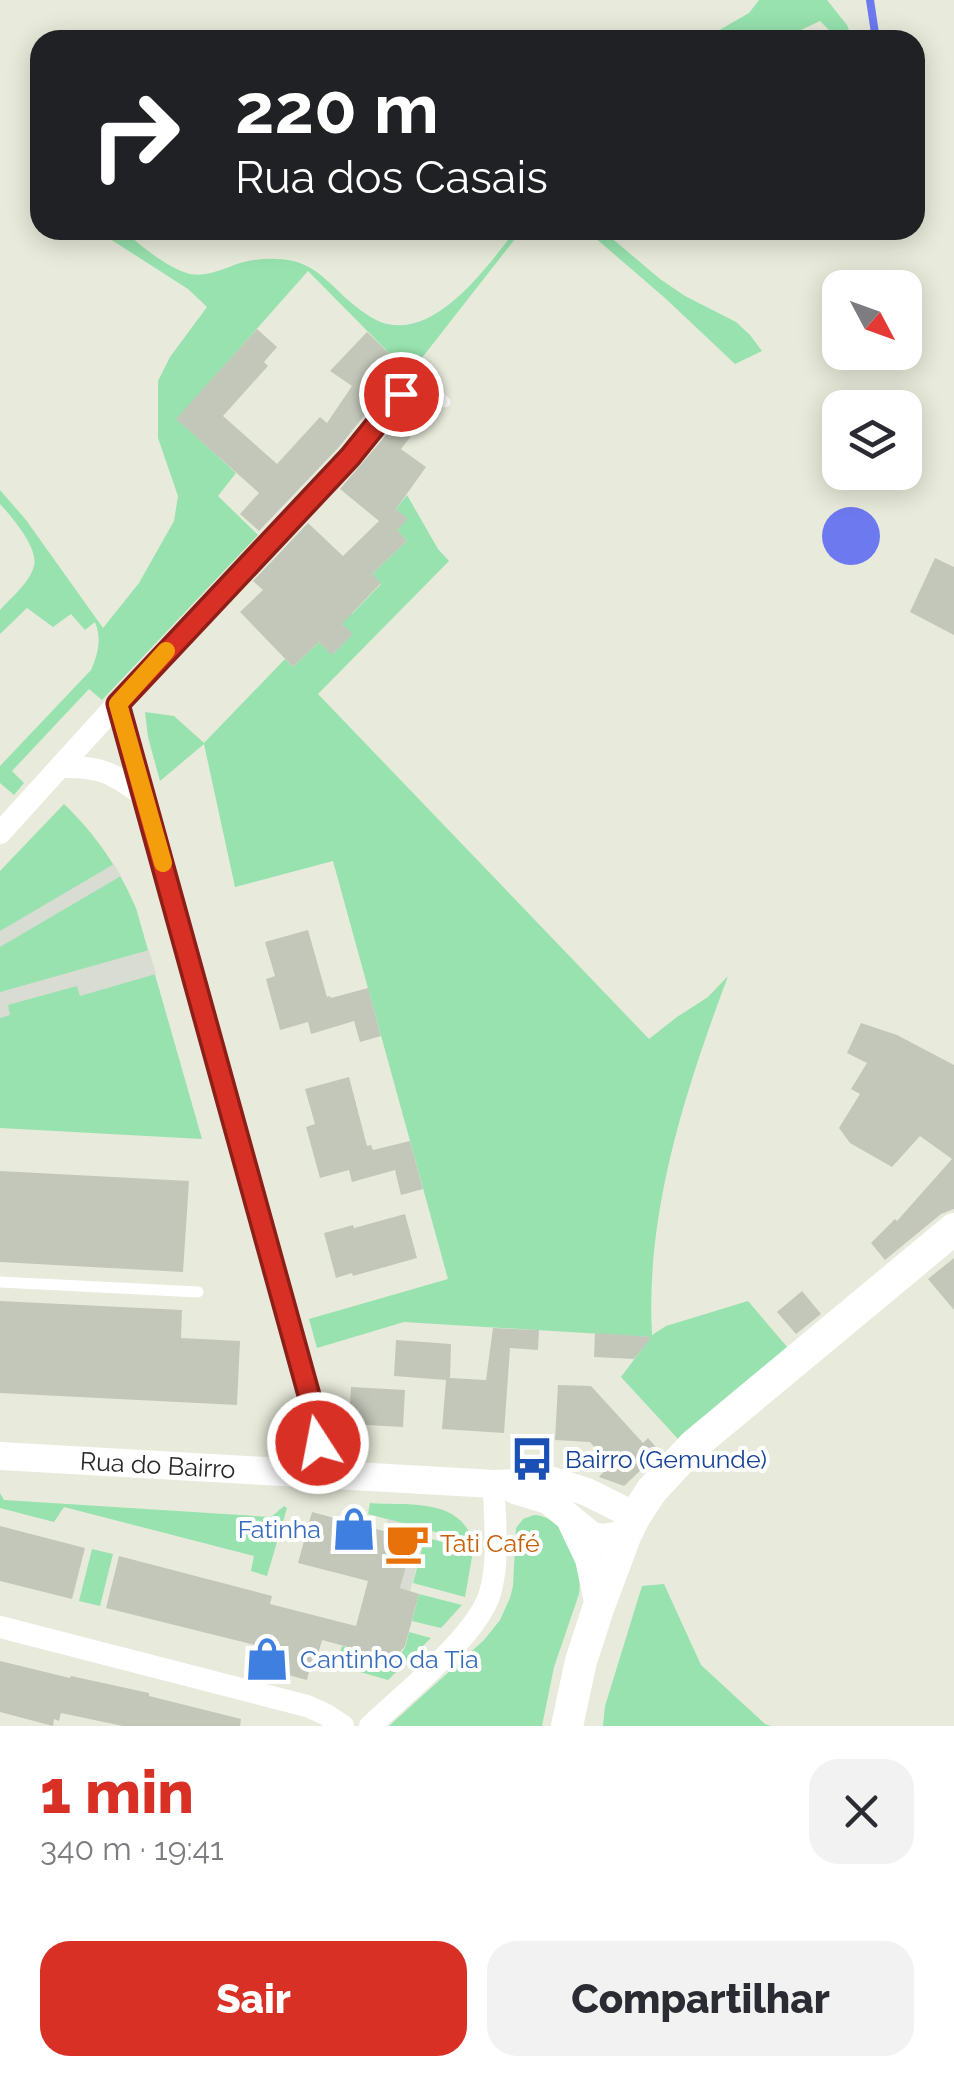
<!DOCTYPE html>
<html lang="pt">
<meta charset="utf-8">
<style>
body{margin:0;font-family:Raleway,sans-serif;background:#f2f2f3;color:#2b2b33;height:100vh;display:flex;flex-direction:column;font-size:38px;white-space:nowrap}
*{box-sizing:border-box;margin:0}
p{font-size:32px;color:#7c7c81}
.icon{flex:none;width:55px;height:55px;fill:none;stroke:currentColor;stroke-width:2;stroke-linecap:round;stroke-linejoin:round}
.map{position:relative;height:1726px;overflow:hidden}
.sheet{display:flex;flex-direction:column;background:#fff;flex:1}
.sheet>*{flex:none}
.banner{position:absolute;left:30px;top:30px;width:895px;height:210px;border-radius:30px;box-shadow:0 5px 25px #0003;background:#202124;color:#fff;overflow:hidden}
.needle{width:65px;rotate:131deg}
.fabs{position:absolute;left:822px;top:270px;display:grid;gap:20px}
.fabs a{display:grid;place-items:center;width:100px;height:100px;border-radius:20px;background:#fff;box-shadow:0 5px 25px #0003;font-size:50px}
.pin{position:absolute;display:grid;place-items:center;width:85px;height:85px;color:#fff;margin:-42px;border:5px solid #fff;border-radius:50%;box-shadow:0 2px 10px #0007}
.me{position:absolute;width:110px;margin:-55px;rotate:349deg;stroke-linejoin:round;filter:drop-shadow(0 0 8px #0008)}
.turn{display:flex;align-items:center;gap:35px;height:210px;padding:0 40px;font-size:45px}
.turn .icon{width:130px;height:130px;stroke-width:2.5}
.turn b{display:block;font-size:70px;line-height:85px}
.round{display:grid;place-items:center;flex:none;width:105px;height:105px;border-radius:30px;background:#f2f2f3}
.head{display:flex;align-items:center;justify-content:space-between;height:170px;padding:0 40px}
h1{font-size:60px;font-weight:800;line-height:75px;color:#d93025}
.button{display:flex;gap:20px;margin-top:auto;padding:20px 40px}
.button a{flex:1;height:115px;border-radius:30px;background:#d93025;color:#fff;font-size:40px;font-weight:800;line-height:115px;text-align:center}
.button a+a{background:#f2f2f3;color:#2b2b33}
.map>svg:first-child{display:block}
.green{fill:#97e2ae}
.plaza{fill:#d9dcd2}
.water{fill:#6d79ee}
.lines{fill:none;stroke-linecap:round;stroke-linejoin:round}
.stream{stroke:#6d79ee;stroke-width:8}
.building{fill:#c3c7ba}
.service{stroke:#fff;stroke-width:11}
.minor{stroke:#fff;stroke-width:22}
.tertiary{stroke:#fff;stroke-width:28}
.secondary{stroke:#fff;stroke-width:32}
.route-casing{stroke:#8d1f18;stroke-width:25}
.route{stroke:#d93025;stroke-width:18}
.slow{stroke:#f59e0b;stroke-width:18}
.labels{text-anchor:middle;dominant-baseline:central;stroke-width:8;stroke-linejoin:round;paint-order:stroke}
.transit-label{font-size:25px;fill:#164399;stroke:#fff;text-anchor:start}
.street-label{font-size:25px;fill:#292929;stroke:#fff}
.shop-label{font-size:25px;fill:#366cbe;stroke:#fff;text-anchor:end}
.food-label{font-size:25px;fill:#c56008;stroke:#fff;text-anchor:start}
</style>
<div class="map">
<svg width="954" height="1726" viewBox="0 0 954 1726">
<rect width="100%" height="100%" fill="#e8ebdb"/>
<g class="green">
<path d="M 759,0 L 827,0 L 847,25 L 853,40 L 839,40 L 820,21 L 780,40 L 702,40 L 749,13 Z"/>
<path d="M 96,230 C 103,230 112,229 119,230 C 128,232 136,242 143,247 C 156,257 174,270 190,274 C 210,278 229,265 248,261 C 264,258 278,258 293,261 C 319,267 335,290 354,305 C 364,313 375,321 387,324 C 439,336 488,265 516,230 L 522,230 L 414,368 L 398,354 L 394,358 L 308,271 L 177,419 L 236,473 L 218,496 L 258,535 L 102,700 L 89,689 L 12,771 L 24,783 L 14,795 L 0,783 L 0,766 L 91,670 C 98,654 102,639 95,622 L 85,630 L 71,614 L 53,627 L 27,608 L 0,634 L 0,610 C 11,598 30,582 34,566 C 39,548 11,516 0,504 L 0,490 L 26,520 L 103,628 L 139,583 L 174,521 L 178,496 L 158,438 L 158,381 L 170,357 L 207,307 L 188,289 Z"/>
<path d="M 586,230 L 602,230 L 660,279 L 685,296 L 736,322 L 750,335 L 762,351 L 735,364 L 665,298 Z"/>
<path d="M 407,495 L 438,549 L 449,561 L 318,694 L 649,1039 L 677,1017 L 708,997 L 728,976 C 686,1089 645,1212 652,1335 L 666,1326 L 748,1301 L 788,1348 L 679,1440 L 621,1377 L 651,1337 L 404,1322 L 317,1348 L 309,1319 L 448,1279 L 333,861 L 235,887 L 204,744 L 160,781 L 148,737 L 145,712 L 174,716 L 204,743 L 285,659 L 293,667 L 319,642 L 333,654 L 352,634 L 332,614 L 352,614 L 381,584 L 372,574 L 407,541 L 397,530 L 407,519 L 396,509 Z"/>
<path d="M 64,804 C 96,835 118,867 136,908 L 202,1139 L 0,1128 L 0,871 Z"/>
<path d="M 0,1493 L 4,1500 L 271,1517 L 284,1506 L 287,1508 L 267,1576 L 251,1571 L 254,1556 L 64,1507 L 54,1522 L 0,1508 Z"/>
<path d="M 370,1503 C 408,1506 460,1497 473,1542 L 368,1514 Z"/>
<path d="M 534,1515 C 568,1517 583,1565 579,1594 L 554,1667 L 542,1726 L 389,1726 L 484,1640 L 500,1620 L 510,1598 L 513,1586 L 516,1528 L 523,1519 Z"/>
<path d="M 425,1537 L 473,1551 L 465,1597 L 413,1583 Z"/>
<path d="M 92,1549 L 113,1554 L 100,1606 L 79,1601 Z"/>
<path d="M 664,1584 L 701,1665 L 765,1724 L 771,1726 L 603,1726 L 605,1706 L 642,1586 Z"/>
<path d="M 419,1594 L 462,1605 L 441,1628 L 412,1621 Z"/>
<path d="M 409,1632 L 431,1638 L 388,1680 L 336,1665 L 342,1646 C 355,1649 388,1663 399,1655 C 406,1650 407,1640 409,1632 Z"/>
</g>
<g class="plaza">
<path d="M 114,864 L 121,876 L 0,947 L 0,931 Z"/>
<path d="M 149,950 L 156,974 L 80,996 L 77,986 L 8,1005 L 10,1015 L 0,1018 L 0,992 Z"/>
<path d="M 388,1519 L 427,1530 L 410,1591 L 400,1589 L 414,1539 L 385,1531 Z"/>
</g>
<circle class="water" cx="851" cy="536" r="29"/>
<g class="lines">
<path class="stream" d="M 870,0 L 876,40"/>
</g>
<g class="building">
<path d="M 257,329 L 277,347 L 264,362 L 268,366 L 223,416 L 277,464 L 320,417 L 327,423 L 352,386 L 330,371 L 367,332 L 394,358 L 397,354 L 414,368 L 405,380 L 397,380 L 389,385 L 339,447 L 259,531 L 240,514 L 259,493 L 176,419 Z"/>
<path d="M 410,407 L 425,418 L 401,449 L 426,467 L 396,509 L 408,519 L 397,530 L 407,541 L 372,574 L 381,583 L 342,624 L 353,634 L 332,655 L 319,642 L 293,667 L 240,612 L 263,590 L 253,581 L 308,523 L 343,556 L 379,521 L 340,489 Z"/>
<path d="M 935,558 L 954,567 L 954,635 L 910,612 Z"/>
<path d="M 308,930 L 327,997 L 330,996 L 331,998 L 368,988 L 381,1036 L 360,1042 L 354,1021 L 311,1034 L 308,1022 L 280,1030 L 266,979 L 275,976 L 265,942 Z"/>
<path d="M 861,1023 L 897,1035 L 954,1065 L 954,1209 L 941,1214 L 885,1260 L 871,1243 L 895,1219 L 897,1221 L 952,1159 L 920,1136 L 892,1167 L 850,1143 L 839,1128 L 860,1094 L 851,1089 L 867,1063 L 847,1053 Z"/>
<path d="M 349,1077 L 367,1146 L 371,1145 L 373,1150 L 410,1141 L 423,1189 L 401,1195 L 395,1170 L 352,1182 L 349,1170 L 320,1178 L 306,1127 L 315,1124 L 305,1089 Z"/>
<path d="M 0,1171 L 189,1181 L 183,1272 L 0,1262 Z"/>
<path d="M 405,1214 L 417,1258 L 353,1276 L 352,1273 L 336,1278 L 324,1233 L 353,1225 L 354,1228 Z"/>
<path d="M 954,1258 L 954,1310 L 928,1279 Z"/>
<path d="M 802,1291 L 821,1314 L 796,1334 L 777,1312 Z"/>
<path d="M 0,1301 L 182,1310 L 181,1338 L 240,1341 L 237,1405 L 0,1393 Z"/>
<path d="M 493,1328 L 539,1330 L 538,1350 L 510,1348 L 504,1433 L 442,1429 L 446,1380 L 394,1376 L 396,1340 L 451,1344 L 450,1378 L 486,1380 Z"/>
<path d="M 595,1333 L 652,1337 L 634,1359 L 594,1357 Z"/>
<path d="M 558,1385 L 591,1386 L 643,1443 L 648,1438 L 660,1452 L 624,1486 L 599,1477 L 610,1465 L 590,1442 L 555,1440 Z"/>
<path d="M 351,1387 L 405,1390 L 403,1427 L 349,1424 Z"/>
<path d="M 312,1512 L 414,1539 L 400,1588 L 419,1594 L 405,1646 L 398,1655 L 388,1658 L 322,1640 L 314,1669 L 310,1667 L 307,1680 L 254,1666 L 259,1646 L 106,1608 L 119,1556 L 272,1596 L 270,1604 L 356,1626 L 368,1581 L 298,1563 Z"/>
<path d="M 0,1526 L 85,1548 L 72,1599 L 0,1581 Z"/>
<path d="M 0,1661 L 70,1678 L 71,1676 L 149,1693 L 149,1696 L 241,1719 L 240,1726 L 123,1726 L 61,1713 L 59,1721 L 54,1719 L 53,1726 L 0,1712 Z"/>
</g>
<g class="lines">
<g class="service">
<path d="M 401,394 L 427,386 L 445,402"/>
<path d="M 0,1282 L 198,1292"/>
</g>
<g class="minor">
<path d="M 118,705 L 316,1421 L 318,1443 L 317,1474"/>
<path d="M 61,767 C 102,766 112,773 144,796"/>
<path d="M 0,833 L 148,670 L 350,457 L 401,394"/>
<path d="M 0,1627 L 307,1706 L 325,1714 L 343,1726"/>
<path d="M 370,1726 C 404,1694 478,1635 490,1593 C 500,1559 494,1519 494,1484"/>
</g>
<g class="tertiary">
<path id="s1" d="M 0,1456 L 494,1484 L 553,1481 L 587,1492 L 635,1516"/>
<path d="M 515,1490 L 548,1500 L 592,1536 L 603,1538 L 626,1534"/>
<path d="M 571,1521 L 589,1559 L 599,1606"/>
</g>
<path class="secondary" d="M 567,1726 L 581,1661 L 599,1606 L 626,1534 L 635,1516 L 652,1490 L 694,1445 L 954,1229"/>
</g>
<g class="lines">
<g class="route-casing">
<path id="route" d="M 318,1443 L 312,1406 L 118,704 L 350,457 L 401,394"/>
</g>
<use href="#route" class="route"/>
<path class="slow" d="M 163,863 L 118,704 L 166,651"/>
</g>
<defs>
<g id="bus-bare" transform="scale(3.45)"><path d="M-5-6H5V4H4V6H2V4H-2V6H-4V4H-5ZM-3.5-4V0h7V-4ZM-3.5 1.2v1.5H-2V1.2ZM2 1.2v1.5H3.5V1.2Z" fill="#1a4fb4" stroke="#fff" stroke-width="2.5" paint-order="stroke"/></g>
<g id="shop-bare" transform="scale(3.45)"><path d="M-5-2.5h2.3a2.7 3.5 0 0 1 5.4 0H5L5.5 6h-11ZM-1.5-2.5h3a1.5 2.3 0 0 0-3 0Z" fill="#3f7fe0" stroke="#fff" stroke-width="2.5" paint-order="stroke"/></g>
<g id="cafe-bare" transform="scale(3.45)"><path d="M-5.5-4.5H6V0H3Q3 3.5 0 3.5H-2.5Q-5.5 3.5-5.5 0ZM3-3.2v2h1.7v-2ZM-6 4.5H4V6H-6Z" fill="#e8710a" stroke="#fff" stroke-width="2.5" paint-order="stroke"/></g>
</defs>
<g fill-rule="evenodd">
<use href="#bus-bare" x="532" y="1459"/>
<use href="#shop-bare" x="354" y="1529"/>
<use href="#cafe-bare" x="407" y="1543"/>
<use href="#shop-bare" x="267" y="1659"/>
</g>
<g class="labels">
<g class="transit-label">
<text x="565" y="1459">Bairro (Gemunde)</text>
</g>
<g class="street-label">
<text stroke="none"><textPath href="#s1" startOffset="158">Rua do Bairro</textPath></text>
</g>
<g class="shop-label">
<text x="321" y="1529">Fatinha</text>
<text x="300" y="1659" text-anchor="start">Cantinho da Tia</text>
</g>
<g class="food-label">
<text x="440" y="1543">Tati Café</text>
</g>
</g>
</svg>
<div class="fabs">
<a><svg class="needle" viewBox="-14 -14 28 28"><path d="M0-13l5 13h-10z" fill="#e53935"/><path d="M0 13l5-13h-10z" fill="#7c7c81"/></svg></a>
<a><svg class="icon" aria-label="layers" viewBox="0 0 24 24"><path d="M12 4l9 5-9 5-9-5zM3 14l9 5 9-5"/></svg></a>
</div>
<div class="pin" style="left:401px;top:394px;background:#d93025"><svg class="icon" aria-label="arrive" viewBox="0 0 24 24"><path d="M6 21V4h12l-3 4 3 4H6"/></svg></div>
<svg class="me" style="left:318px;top:1443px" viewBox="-20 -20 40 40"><circle r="17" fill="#d93025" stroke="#fff" stroke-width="3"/><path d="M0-11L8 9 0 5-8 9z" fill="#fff"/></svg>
<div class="banner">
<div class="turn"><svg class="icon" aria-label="right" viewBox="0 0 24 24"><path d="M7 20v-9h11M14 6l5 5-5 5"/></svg><div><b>220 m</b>Rua dos Casais</div></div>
</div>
</div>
<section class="sheet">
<div class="head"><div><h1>1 min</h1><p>340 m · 19:41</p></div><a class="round"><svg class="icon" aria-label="close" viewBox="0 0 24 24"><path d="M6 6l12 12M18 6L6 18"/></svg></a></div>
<div class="button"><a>Sair</a><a>Compartilhar</a></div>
</section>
